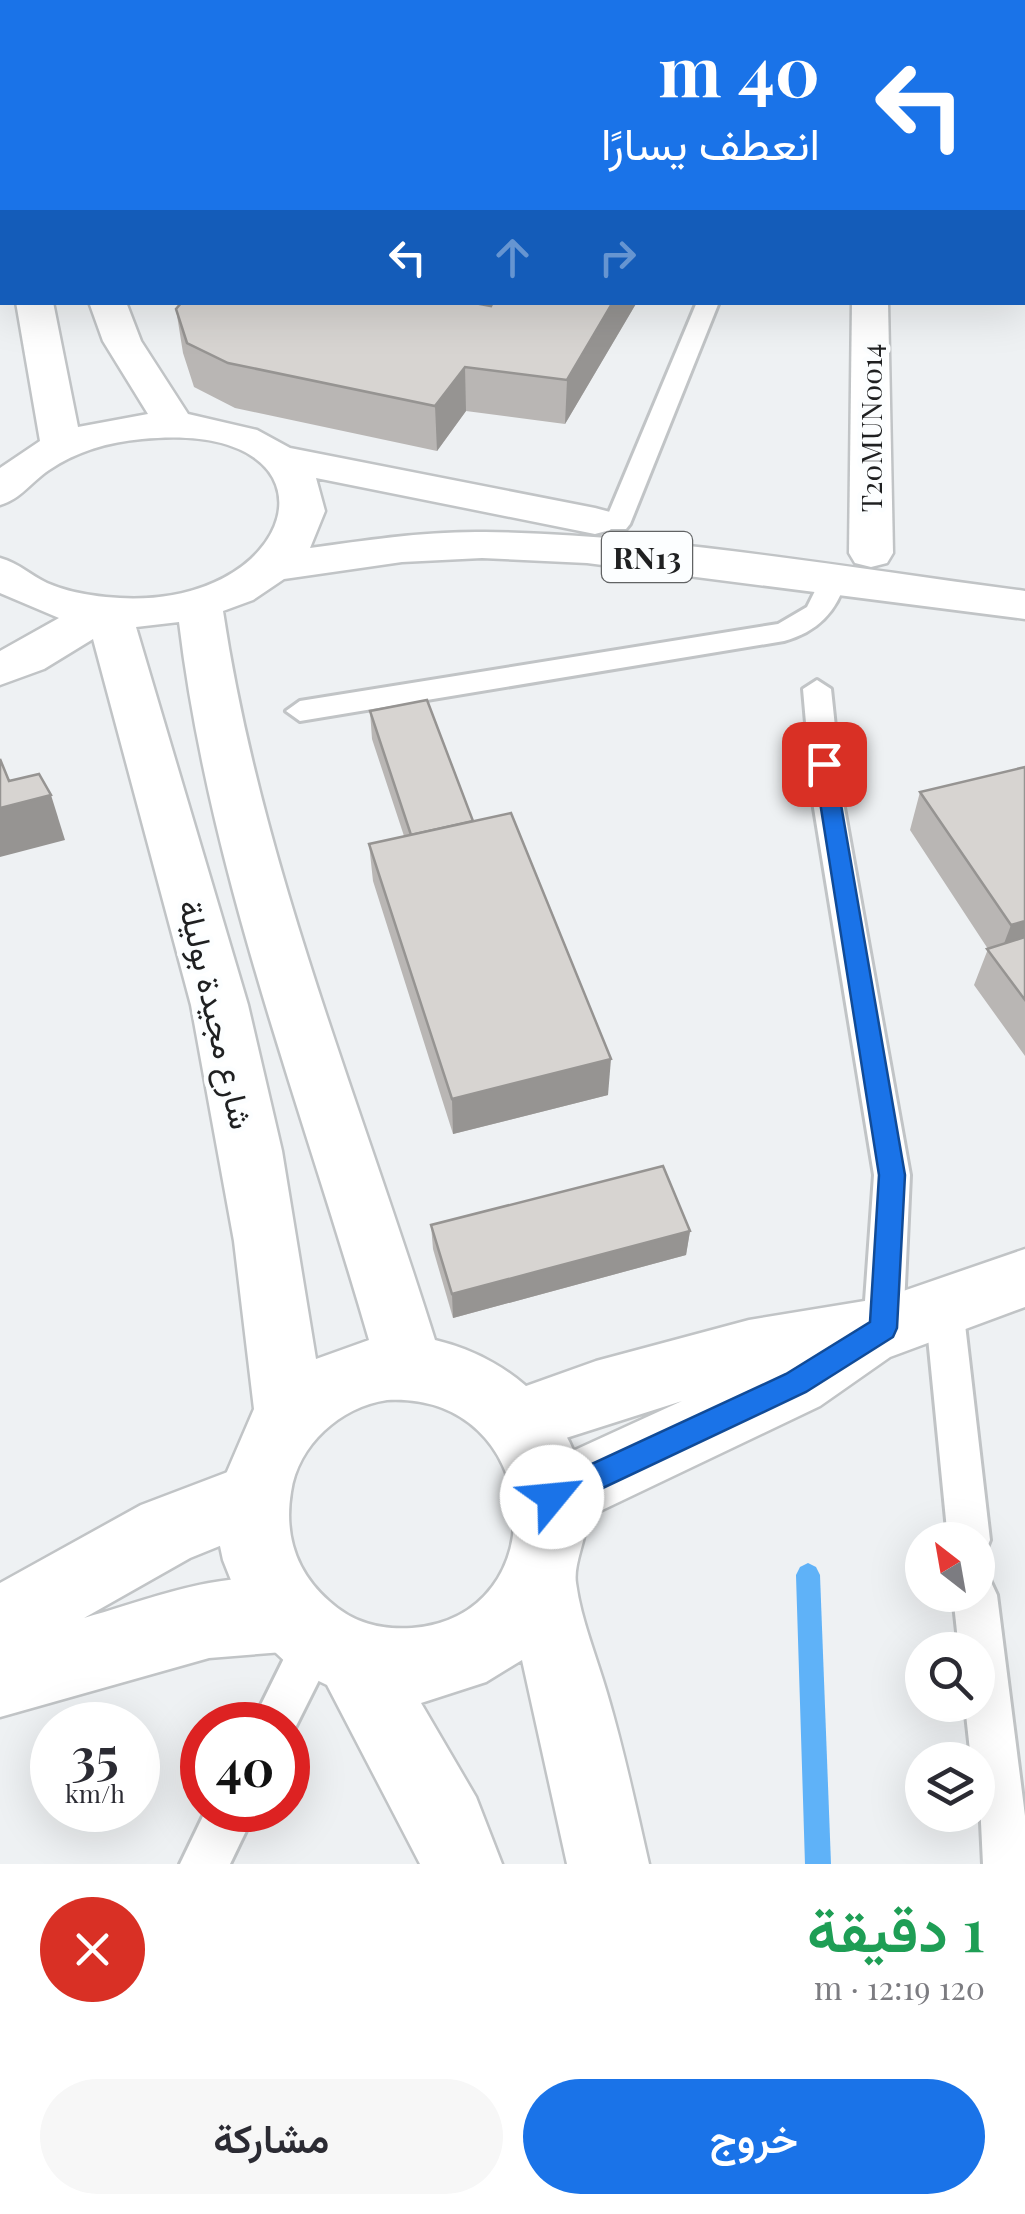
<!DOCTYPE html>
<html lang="ar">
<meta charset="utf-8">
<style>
body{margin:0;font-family:"Playfair Display",Vazirmatn,serif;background:#f7f7f7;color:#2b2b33;direction:rtl;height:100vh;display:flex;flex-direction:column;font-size:38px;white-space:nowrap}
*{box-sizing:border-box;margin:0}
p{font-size:32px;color:#7c7c81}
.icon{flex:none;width:55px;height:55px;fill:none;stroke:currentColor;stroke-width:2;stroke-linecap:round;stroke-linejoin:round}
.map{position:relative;height:1864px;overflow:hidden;direction:ltr}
.panel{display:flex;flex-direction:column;background:#fff;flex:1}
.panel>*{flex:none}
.hud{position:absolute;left:0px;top:0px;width:1025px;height:305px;box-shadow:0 10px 40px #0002;direction:rtl;background:#1a73e8;color:#fff;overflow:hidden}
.needle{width:65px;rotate:329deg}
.controls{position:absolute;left:905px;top:1522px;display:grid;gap:20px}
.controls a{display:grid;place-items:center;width:90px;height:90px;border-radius:50%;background:#fff;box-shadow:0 10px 40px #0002;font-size:50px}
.speed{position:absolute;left:30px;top:1702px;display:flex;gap:20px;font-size:50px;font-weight:700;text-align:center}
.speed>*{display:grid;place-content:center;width:130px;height:130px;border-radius:50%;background:#fff;box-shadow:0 10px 40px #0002;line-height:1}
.speed small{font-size:25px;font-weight:400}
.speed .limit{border:15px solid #d22;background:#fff;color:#111}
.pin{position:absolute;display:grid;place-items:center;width:85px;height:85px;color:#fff;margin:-42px;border-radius:20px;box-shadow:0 5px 15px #0006}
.me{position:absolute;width:110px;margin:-55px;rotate:62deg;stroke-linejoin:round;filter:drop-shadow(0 0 8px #0008)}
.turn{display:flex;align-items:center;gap:35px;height:210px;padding:0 40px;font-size:45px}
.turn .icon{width:130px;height:130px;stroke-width:2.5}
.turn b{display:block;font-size:70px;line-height:85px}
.lanes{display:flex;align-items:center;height:95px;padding:0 40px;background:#0003;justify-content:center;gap:50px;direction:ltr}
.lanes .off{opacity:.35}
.round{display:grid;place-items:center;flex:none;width:105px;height:105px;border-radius:52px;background:#f7f7f7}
.overview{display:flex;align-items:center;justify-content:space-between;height:170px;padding:0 40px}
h1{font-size:60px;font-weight:600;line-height:75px;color:#1e9e55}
.primary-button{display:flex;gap:20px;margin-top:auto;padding:20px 40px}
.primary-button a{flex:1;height:115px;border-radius:60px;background:#1a73e8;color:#fff;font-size:40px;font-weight:600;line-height:115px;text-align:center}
.primary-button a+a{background:#f7f7f7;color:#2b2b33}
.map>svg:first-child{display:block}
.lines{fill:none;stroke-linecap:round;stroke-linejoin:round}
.stream{fill:#5fb2f8;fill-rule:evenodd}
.service-casing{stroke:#c1c4c6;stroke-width:6}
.minor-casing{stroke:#c1c4c6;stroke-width:5}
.tertiary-casing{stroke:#c1c4c6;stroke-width:5}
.primary-casing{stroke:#c1c4c6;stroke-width:5}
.service{fill:#fff;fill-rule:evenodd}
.minor{fill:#fff;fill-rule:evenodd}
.tertiary{fill:#fff;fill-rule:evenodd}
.primary{fill:#fff;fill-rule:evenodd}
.wall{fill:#b9b6b4}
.shaded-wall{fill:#969492}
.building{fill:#d7d4d1;stroke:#969492;stroke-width:2.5}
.route{fill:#1a73e8;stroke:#114b97;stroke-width:2.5}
.labels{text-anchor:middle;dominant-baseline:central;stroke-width:9;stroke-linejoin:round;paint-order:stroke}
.far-street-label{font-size:28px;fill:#1f2021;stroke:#fcfeff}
.shield{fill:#fcfeff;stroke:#616364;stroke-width:2.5}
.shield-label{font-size:30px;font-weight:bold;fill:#1f2021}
.street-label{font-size:32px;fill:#1f2021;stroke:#fcfeff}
</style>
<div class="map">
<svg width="1025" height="1864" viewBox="0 0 1025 1864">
<rect width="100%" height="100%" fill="#eef1f3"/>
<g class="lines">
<path class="stream" d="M 808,1563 L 816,1567 L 820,1575 L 831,1864 L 805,1864 L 796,1575 L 800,1567 Z"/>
<g class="service-casing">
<g id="service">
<path d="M 2,96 L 2,114 L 0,115 L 0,97 Z"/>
<path d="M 0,193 L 2,194 L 2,210 L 0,210 Z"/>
<path d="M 697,302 L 719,302 L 630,524 L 626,529 L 608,529 L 604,524 Z"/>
<path d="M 833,571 L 846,579 C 837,612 817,632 784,641 L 300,721 L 286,711 L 300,701 L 778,624 L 807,607 L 824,573 Z"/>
<path d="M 817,680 L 831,689 L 843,802 L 910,1175 L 903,1329 L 897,1342 L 883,1347 L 869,1342 L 863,1329 L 874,1175 L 813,802 L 803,689 Z"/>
<path d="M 944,1289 L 958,1294 L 963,1307 L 990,1540 L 984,1555 L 978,1558 L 978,1540 L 948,1540 L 925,1307 L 930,1294 Z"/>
<path d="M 978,1574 L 990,1580 L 997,1595 L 1025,1816 L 1025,1864 L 983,1864 L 978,1760 L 971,1760 L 965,1705 L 978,1705 L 978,1650 L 959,1650 L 953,1595 L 978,1595 Z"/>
<path d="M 315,1622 L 331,1628 L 337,1644 L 288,1742 L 288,1725 L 251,1725 L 299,1628 Z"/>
<path d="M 206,1810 L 256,1810 L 230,1864 L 180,1864 Z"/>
</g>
</g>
<g class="minor-casing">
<g id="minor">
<path d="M 1022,77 L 1025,78 L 1025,96 L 1022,96 Z"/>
<path d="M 852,302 L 888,302 L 893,553 L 887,563 L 871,567 L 855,563 L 849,553 Z"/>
</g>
</g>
<g class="tertiary-casing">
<g id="tertiary">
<path d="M 1025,1249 L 1025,1307 L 890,1357 L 820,1406 L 577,1522 L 552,1532 L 527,1522 L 516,1497 L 527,1472 L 682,1401 L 522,1452 L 498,1442 L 488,1419 L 498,1396 L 596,1361 L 749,1320 L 883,1298 Z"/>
<path d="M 254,1462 L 279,1472 L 290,1497 L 279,1522 L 190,1558 L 84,1618 C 153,1599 241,1560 309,1589 L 320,1615 L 309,1641 L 283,1652 L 209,1658 L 0,1717 L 0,1583 L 141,1505 Z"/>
</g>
</g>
<g class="primary-casing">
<path id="primary" d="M 16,302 L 53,302 L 78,427 L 148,414 L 103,341 L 89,302 L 126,302 L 141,341 L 188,414 L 257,430 L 290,448 L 595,508 L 610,512 L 617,521 L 610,530 L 595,534 L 316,478 L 325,511 L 310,548 C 368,540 426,531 485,532 C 665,535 846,568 1025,591 L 1025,619 L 587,563 L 482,558 L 402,562 L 284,579 L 253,600 L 223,611 C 261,864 359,1097 435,1340 C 519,1360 586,1426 587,1517 C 587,1538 573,1564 576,1583 C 581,1620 597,1658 607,1693 C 624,1750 636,1807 649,1864 L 567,1864 L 522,1660 L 486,1682 L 421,1703 L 476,1797 L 502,1864 L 420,1864 L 327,1685 L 292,1668 L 260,1638 L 244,1613 L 223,1560 L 217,1532 L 220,1488 L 254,1409 L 234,1241 L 191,1005 L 93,639 L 44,669 L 0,685 L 0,651 L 59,618 L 0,593 L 0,558 C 19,563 30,575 47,583 C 65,591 86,595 106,597 C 300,617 357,418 142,439 C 109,442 77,451 49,470 C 31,482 21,499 0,505 L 0,468 L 40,441 ZM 179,622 C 209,870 300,1101 369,1340 L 316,1359 L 282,1151 L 248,1005 L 136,627 ZM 387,1400 C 545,1392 559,1617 412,1628 C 380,1630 353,1623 329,1601 C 296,1572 284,1535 291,1492 C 298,1445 340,1407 387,1400 Z"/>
</g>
<use href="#service" class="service"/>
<use href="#minor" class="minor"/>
<use href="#tertiary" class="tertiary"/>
<use href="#primary" class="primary"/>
</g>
<g class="wall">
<path d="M 226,0 L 485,0 L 484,2 L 229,2 Z"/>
<path d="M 537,0 L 934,0 L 934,2 L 565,2 Z"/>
<path d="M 1025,151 L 1025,261 L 1022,260 L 1022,153 Z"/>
<path d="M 493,302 L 637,302 L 565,424 L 466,411 L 437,451 L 235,408 L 194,387 L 183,353 L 176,309 L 491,306 Z"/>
<path d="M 370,711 L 473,821 L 608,1095 L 453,1134 L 373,881 L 369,844 L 404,836 L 372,739 Z"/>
<path d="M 1025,767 L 1025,1056 L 974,985 L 988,949 L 910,830 L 920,792 Z"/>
<path d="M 431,1225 L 690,1231 L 686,1255 L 453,1318 L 433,1249 Z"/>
</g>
<g class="shaded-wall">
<path d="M 0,0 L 43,0 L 41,2 L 2,2 L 2,40 L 0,43 Z"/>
<path d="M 469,0 L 485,0 L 484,2 L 469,2 Z"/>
<path d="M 613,302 L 637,302 L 565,424 L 567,380 Z"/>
<path d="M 465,367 L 466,411 L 437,451 L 435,406 Z"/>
<path d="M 51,795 L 65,840 L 0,857 L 0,808 Z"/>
<path d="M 1025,921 L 1025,954 L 997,962 L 1011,925 Z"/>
<path d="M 611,1059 L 608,1095 L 453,1134 L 452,1099 Z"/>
<path d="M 690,1231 L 686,1255 L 453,1318 L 452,1294 Z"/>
</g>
<g class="building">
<path d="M 855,0 L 919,0 L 918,2 L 880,2 Z"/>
<path d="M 1025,151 L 1025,214 L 1022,213 L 1022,153 Z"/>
<path d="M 182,302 L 469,302 L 491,306 L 493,302 L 613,302 L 567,380 L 465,367 L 435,406 L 228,363 L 187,343 L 176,309 Z"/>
<path d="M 427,700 L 473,821 L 411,835 L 370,711 Z"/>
<path d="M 0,759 L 9,781 L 39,774 L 51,795 L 0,808 Z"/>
<path d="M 1025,767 L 1025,921 L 1011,925 L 920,792 Z"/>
<path d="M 511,813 L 611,1059 L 452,1099 L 369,844 Z"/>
<path d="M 1025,937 L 1025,1000 L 987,949 Z"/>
<path d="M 663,1166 L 690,1231 L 452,1294 L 431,1225 Z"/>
</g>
<path class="route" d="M 824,757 L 834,764 L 905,1175 L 897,1328 L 893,1337 L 806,1392 L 552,1512 L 542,1507 L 537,1497 L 542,1487 L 786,1374 L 870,1322 L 879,1175 L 814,764 Z"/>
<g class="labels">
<g class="far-street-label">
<text transform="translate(870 428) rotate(-90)">T20MUN0014</text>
</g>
<rect class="shield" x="602" y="532" width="90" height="50" rx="8"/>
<g class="shield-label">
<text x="647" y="557">RN13</text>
</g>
<g class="street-label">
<text transform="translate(218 1014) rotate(77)">شارع مجيدة بوليلة</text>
</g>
</g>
</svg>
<div class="controls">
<a><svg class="needle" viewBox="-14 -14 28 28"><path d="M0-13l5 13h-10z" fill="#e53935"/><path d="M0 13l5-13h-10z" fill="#7c7c81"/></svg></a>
<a><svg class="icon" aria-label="search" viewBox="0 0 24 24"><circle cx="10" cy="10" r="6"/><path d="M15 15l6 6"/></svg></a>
<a><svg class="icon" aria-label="layers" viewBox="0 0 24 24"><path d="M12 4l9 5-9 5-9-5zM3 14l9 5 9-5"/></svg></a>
</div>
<div class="speed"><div>35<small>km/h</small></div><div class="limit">40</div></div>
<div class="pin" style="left:824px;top:764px;background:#d93025"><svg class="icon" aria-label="arrive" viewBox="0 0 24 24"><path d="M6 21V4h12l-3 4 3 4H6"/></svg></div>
<svg class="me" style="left:552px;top:1497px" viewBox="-20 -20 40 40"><circle r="19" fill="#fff"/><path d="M0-13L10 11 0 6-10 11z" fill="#1a73e8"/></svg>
<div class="hud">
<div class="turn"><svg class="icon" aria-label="left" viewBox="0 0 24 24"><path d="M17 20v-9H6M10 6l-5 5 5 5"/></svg><div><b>40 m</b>انعطف يسارًا</div></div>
<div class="lanes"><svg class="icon" aria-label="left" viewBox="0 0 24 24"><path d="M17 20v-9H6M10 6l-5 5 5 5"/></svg><svg class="icon off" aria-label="ahead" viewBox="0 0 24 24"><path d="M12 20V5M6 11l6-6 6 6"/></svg><svg class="icon off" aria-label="right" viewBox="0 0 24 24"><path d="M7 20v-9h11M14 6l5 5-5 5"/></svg></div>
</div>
</div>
<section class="panel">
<div class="overview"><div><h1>1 دقيقة</h1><p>120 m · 12:19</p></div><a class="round" style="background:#d93025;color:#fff"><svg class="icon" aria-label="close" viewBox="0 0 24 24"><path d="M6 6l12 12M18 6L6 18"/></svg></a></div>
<div class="primary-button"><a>خروج</a><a>مشاركة</a></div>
</section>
